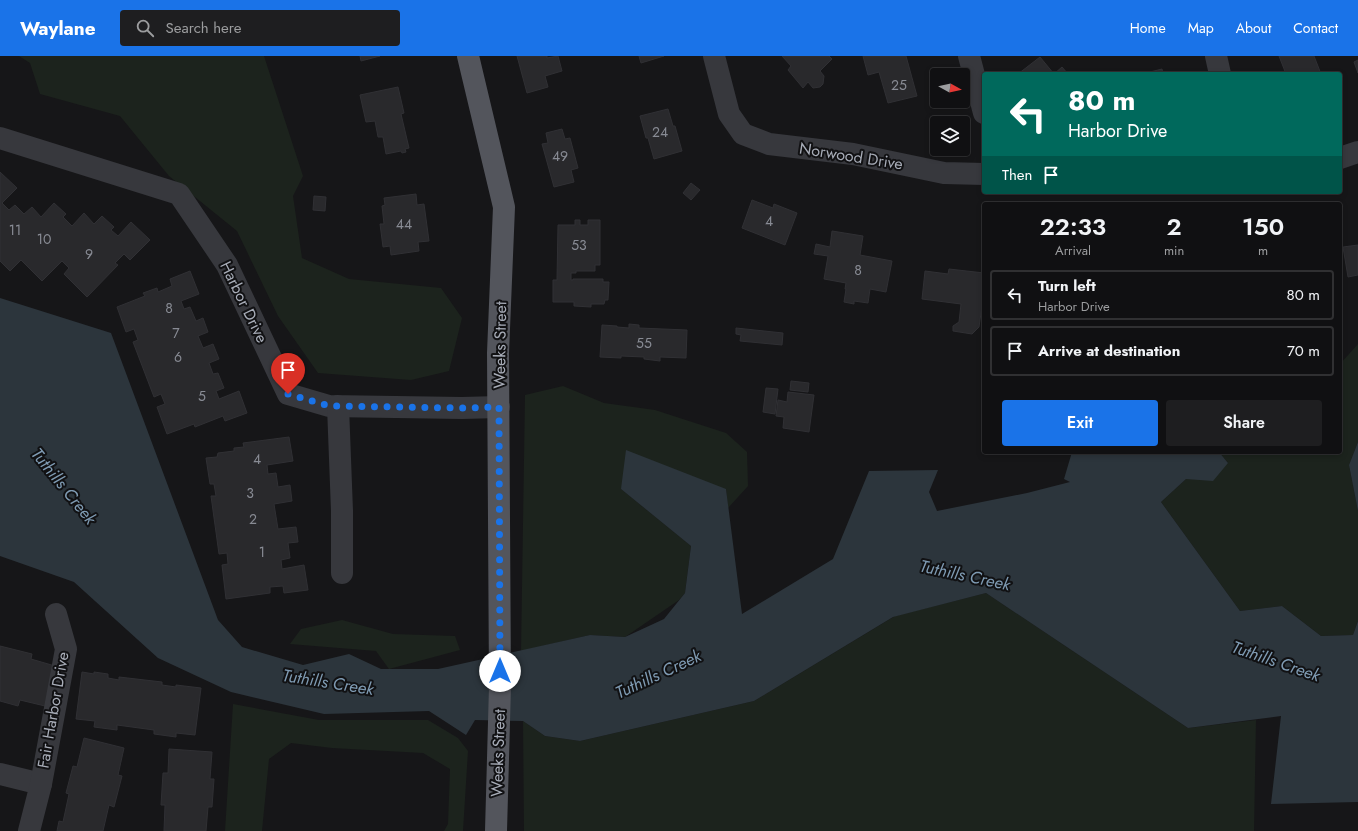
<!DOCTYPE html>
<style>
body{margin:0;font-family:Jost,sans-serif;background:#1e1e20;color:#f1f3f6;height:100vh;display:flex;flex-direction:column;font-size:15px;white-space:nowrap}
*{box-sizing:border-box;margin:0}
p{font-size:13px;color:#9c9d9f}
.icon{flex:none;width:22px;height:22px;fill:none;stroke:currentColor;stroke-width:2;stroke-linecap:round;stroke-linejoin:round}
.map{position:relative;flex:1;overflow:hidden}
.sheet{position:absolute;left:982px;top:146px;width:360px;height:252px;display:flex;flex-direction:column;background:#101012;border-radius:4px;box-shadow:0 2px 6px #0003,0 0 0 1px #303032}
.sheet>*{flex:none}
.guide{position:absolute;left:982px;top:16px;width:360px;height:122px;border-radius:4px;box-shadow:0 2px 6px #0003,0 0 0 1px #303032;background:#00695c;color:#fff;overflow:hidden}
.needle{width:26px;rotate:98deg}
.tools{position:absolute;left:930px;top:12px;display:grid;gap:8px}
.tools a{display:grid;place-items:center;width:40px;height:40px;border-radius:4px;background:#101012;box-shadow:0 2px 6px #0003,0 0 0 1px #303032;font-size:20px}
.pin{position:absolute;display:grid;place-items:center;width:34px;height:34px;color:#fff;margin:-41px -17px;border-radius:50% 50% 50% 0;rotate:-45deg;box-shadow:0 0 4px #0007}
.pin .icon{rotate:45deg}
.me{position:absolute;width:44px;margin:-22px;rotate:0deg;stroke-linejoin:round;filter:drop-shadow(0 0 3px #0008)}
.turn{display:flex;align-items:center;gap:14px;height:84px;padding:0 20px;font-size:18px}
.turn .icon{width:52px;height:52px;stroke-width:2.5}
.turn b{display:block;font-size:28px;line-height:34px}
.then{display:flex;align-items:center;height:38px;padding:0 20px;background:#0003;gap:8px;font-size:15px}
.eta{display:flex;justify-content:space-evenly;align-items:center;height:68px;text-align:center}
.eta b{font-size:24px;font-weight:600;line-height:28px}
.cta{display:flex;gap:8px;margin-top:auto;padding:8px 20px}
.cta a{flex:1;height:46px;border-radius:4px;background:#1a73e8;color:#fff;font-size:16px;font-weight:600;line-height:46px;text-align:center}
.cta a+a{background:#1e1e20;color:#f1f3f6}
ul{padding:0;list-style:none}
li{display:flex;align-items:center;gap:12px;height:50px;margin:0 8px 6px;padding:0 12px;border:2px solid #303032;border-radius:4px}
li div{flex:1}
li b{display:block;font-size:15px}
li em{font-style:normal}
header{display:flex;align-items:center;gap:24px;box-sizing:border-box;height:56px;padding:0 20px;background:#1a73e8;color:#fff}
header strong{font-size:19px}
nav{display:flex;gap:22px;margin-inline-start:auto;font-size:14px}
.search{width:280px;height:36px;background:#1e1e20;display:flex;align-items:center;gap:10px;box-sizing:border-box;padding:0 14px;border-radius:4px;color:#9c9d9f;font-size:15px}
.map>svg:first-child{display:block}
.green{fill:#1c231d}
.water{fill:#2c353c}
.building{fill:#29292c;stroke:#303034}
.lines{fill:none;stroke-linecap:round;stroke-linejoin:round}
.minor{stroke:#37383d;stroke-width:22}
.major{stroke:#53555c;stroke-width:22}
.route{stroke:#1a73e8;stroke-width:7;stroke-dasharray:0 12.6}
.labels{text-anchor:middle;dominant-baseline:central;stroke-width:4;stroke-linejoin:round;paint-order:stroke}
.number-label{font-size:14px;fill:#888b94}
.street-label{font-size:16px;fill:#a8adb8;stroke:#111113}
.water-label{font-size:17px;font-style:italic;fill:#7f9bb3;stroke:#111113}
</style>
<header>
<strong>Waylane</strong>
<div class="search"><svg class="icon" aria-label="search" viewBox="0 0 24 24"><circle cx="10" cy="10" r="6"/><path d="M15 15l6 6"/></svg>Search here</div>
<nav><a>Home</a><a>Map</a><a>About</a><a>Contact</a></nav>
</header>
<div class="map">
<svg width="1358" height="775" viewBox="0 0 1358 775">
<rect width="100%" height="100%" fill="#161618"/>
<g class="green">
<path d="M 19,0 L 264,0 L 303,120 L 293,140 L 302,202 L 349,223 L 441,232 L 462,262 L 449,315 L 411,324 L 318,317 L 278,260 L 237,175 L 169,120 L 120,60 L 40,38 L 30,7 Z"/>
<path d="M 1358,288 L 1358,386 L 1349,409 L 1358,455 L 1358,565 L 1353,579 L 1321,580 L 1282,550 L 1240,555 L 1161,446 L 1186,423 L 1228,407 L 1219,396 L 1340,396 L 1340,308 Z"/>
<path d="M 563,330 L 604,347 L 655,354 L 726,377 L 747,396 L 748,430 L 728,452 L 726,433 L 621,433 L 691,490 L 685,537 L 679,544 L 625,581 L 590,579 L 521,595 L 525,339 Z"/>
<path d="M 986,537 L 1188,672 L 1256,664 L 1254,775 L 524,775 L 523,665 L 545,680 L 580,685 L 754,645 L 895,560 Z"/>
<path d="M 342,564 L 393,578 L 455,580 L 460,594 L 389,613 L 376,595 L 290,588 L 301,573 Z"/>
<path d="M 233,648 L 319,664 L 428,664 L 458,682 L 468,695 L 463,775 L 444,775 L 448,768 L 450,713 L 423,697 L 332,692 L 291,687 L 269,703 L 262,775 L 225,775 Z"/>
</g>
<g class="water">
<path d="M 0,242 L 111,277 L 218,564 L 242,591 L 303,609 L 349,598 L 381,613 L 438,613 L 590,579 L 625,581 L 664,563 L 685,537 L 691,490 L 621,433 L 626,394 L 726,433 L 742,558 L 833,503 L 869,415 L 938,414 L 929,436 L 937,455 L 1027,437 L 1070,426 L 1064,423 L 1072,396 L 1219,396 L 1228,407 L 1213,425 L 1186,423 L 1161,446 L 1240,555 L 1282,550 L 1321,580 L 1353,579 L 1358,565 L 1358,746 L 1271,748 L 1281,660 L 1188,672 L 986,537 L 893,561 L 754,645 L 580,685 L 545,680 L 523,665 L 475,664 L 466,679 L 429,655 L 324,658 L 231,636 L 158,602 L 74,526 L 0,500 Z"/>
<path d="M 1358,386 L 1358,455 L 1349,409 Z"/>
</g>
<g class="building">
<path d="M 360,0 L 380,0 L 361,5 Z"/>
<path d="M 517,0 L 547,0 L 547,2 L 558,0 L 562,15 L 545,20 L 548,31 L 527,37 Z"/>
<path d="M 639,0 L 664,0 L 641,7 Z"/>
<path d="M 782,0 L 829,0 L 832,3 L 820,15 L 824,20 L 823,28 L 820,31 L 813,32 L 808,26 L 803,32 L 788,14 L 791,10 Z"/>
<path d="M 863,0 L 906,0 L 917,40 L 888,47 L 879,16 L 868,19 Z"/>
<path d="M 1279,0 L 1314,0 L 1321,18 L 1286,18 Z"/>
<path d="M 1040,1 L 1054,18 L 1062,11 L 1068,18 L 1018,18 Z"/>
<path d="M 1358,4 L 1358,17 L 1354,6 Z"/>
<path d="M 1162,13 L 1163,18 L 1142,18 Z"/>
<path d="M 398,31 L 404,57 L 401,58 L 409,92 L 405,93 L 406,96 L 402,97 L 401,95 L 386,98 L 383,81 L 378,81 L 375,65 L 366,66 L 360,39 Z"/>
<path d="M 668,53 L 673,70 L 675,70 L 682,95 L 654,103 L 648,82 L 646,82 L 640,60 Z"/>
<path d="M 562,73 L 565,83 L 570,82 L 578,112 L 571,114 L 574,126 L 554,131 L 542,88 L 548,87 L 546,77 Z"/>
<path d="M 0,116 L 17,132 L 2,147 L 9,154 L 15,149 L 24,158 L 32,151 L 41,161 L 54,147 L 66,158 L 63,161 L 72,170 L 84,157 L 94,168 L 102,160 L 114,171 L 111,174 L 118,180 L 131,166 L 150,184 L 130,204 L 124,198 L 115,207 L 118,209 L 87,241 L 64,218 L 69,212 L 62,205 L 42,225 L 21,204 L 10,215 L 0,205 Z"/>
<path d="M 691,127 L 700,134 L 691,144 L 683,137 Z"/>
<path d="M 416,138 L 417,149 L 424,148 L 429,185 L 418,186 L 419,195 L 391,199 L 390,190 L 383,191 L 380,168 L 384,168 L 382,150 L 385,149 L 384,142 Z"/>
<path d="M 314,140 L 326,141 L 325,155 L 313,154 Z"/>
<path d="M 752,144 L 773,152 L 774,148 L 797,157 L 785,189 L 742,172 Z"/>
<path d="M 575,164 L 580,164 L 580,169 L 588,169 L 588,164 L 600,164 L 600,209 L 595,209 L 595,215 L 576,215 L 576,217 L 571,217 L 571,224 L 573,224 L 573,223 L 603,223 L 603,226 L 609,226 L 608,244 L 605,244 L 604,248 L 591,248 L 591,251 L 574,250 L 574,246 L 553,246 L 553,224 L 557,224 L 558,169 L 575,169 Z"/>
<path d="M 832,175 L 863,180 L 860,199 L 892,205 L 886,236 L 870,233 L 868,247 L 854,245 L 854,248 L 844,246 L 846,233 L 845,233 L 846,227 L 824,223 L 828,200 L 814,198 L 816,188 L 830,191 Z"/>
<path d="M 1358,189 L 1358,219 L 1348,221 L 1343,191 Z"/>
<path d="M 949,213 L 984,217 L 984,251 L 982,250 L 979,271 L 972,278 L 953,275 L 953,270 L 959,266 L 961,248 L 922,243 L 925,215 L 948,218 Z"/>
<path d="M 190,215 L 199,238 L 181,245 L 184,253 L 190,251 L 196,265 L 203,262 L 208,276 L 198,280 L 203,292 L 213,288 L 219,303 L 209,307 L 213,318 L 218,317 L 224,332 L 216,335 L 219,343 L 239,335 L 247,357 L 225,365 L 223,360 L 195,371 L 194,368 L 167,378 L 157,351 L 165,348 L 161,338 L 154,341 L 133,286 L 138,284 L 134,273 L 126,276 L 117,251 L 145,240 L 143,237 L 157,232 L 158,236 L 172,230 L 170,223 Z"/>
<path d="M 629,268 L 639,269 L 639,272 L 687,274 L 686,302 L 660,301 L 660,305 L 644,303 L 644,301 L 621,300 L 621,302 L 600,301 L 602,269 L 617,270 L 617,271 L 629,272 Z"/>
<path d="M 736,272 L 783,277 L 782,289 L 740,285 L 741,279 L 736,278 Z"/>
<path d="M 791,325 L 809,327 L 808,336 L 790,334 Z"/>
<path d="M 766,332 L 778,333 L 775,358 L 763,356 Z"/>
<path d="M 788,336 L 814,339 L 809,376 L 783,372 L 784,361 L 776,360 L 778,344 L 787,346 Z"/>
<path d="M 289,381 L 293,405 L 267,409 L 268,418 L 276,417 L 278,431 L 290,429 L 292,445 L 274,448 L 278,473 L 296,471 L 298,486 L 288,487 L 290,502 L 281,504 L 282,513 L 304,509 L 308,534 L 284,537 L 283,530 L 270,531 L 270,537 L 226,543 L 222,509 L 228,508 L 227,497 L 219,498 L 211,440 L 216,440 L 214,428 L 210,428 L 206,402 L 217,401 L 218,397 L 234,395 L 234,392 L 244,391 L 243,387 Z"/>
<path d="M 0,590 L 32,598 L 31,603 L 55,610 L 45,650 L 20,644 L 18,650 L 0,645 Z"/>
<path d="M 82,616 L 94,618 L 94,616 L 108,618 L 108,622 L 119,624 L 119,621 L 162,626 L 162,629 L 176,631 L 176,629 L 201,632 L 195,679 L 176,677 L 176,681 L 154,678 L 154,674 L 117,669 L 117,674 L 94,671 L 95,665 L 76,663 Z"/>
<path d="M 84,682 L 124,692 L 118,719 L 122,720 L 114,751 L 109,749 L 103,775 L 57,775 L 59,765 L 63,766 L 69,738 L 66,737 L 73,710 L 77,711 Z"/>
<path d="M 169,693 L 212,696 L 210,723 L 214,723 L 212,751 L 208,751 L 206,775 L 164,775 L 165,749 L 161,749 L 163,717 L 168,717 Z"/>
</g>
<g class="lines">
<g class="minor">
<path d="M 714,0 L 729,58 L 743,78 L 769,88 L 853,98 L 944,117 L 984,118"/>
<path d="M 969,0 L 984,57"/>
<path d="M 1216,0 L 1220,18"/>
<path d="M 0,82 L 179,138 L 227,209 L 288,338 L 329,350 L 462,352 L 499,351"/>
<path d="M 1340,102 L 1358,96"/>
<path d="M 338,350 L 342,455 L 342,517"/>
<path d="M 0,718 L 41,728"/>
<path d="M 29,775 L 41,728 L 66,593 L 56,558"/>
</g>
<path class="major" d="M 468,0 L 504,151 L 498,297 L 500,630 L 496,775"/>
</g>
<g class="lines">
<path class="route" d="M 288,338 L 329,350 L 462,352 L 499,351 L 500,615"/>
</g>
<g class="labels">
<g class="number-label">
<text x="899" y="29">25</text>
<text x="660" y="76">24</text>
<text x="560" y="100">49</text>
<text x="769" y="165">4</text>
<text x="404" y="168">44</text>
<text x="15" y="174">11</text>
<text x="44" y="183">10</text>
<text x="579" y="189">53</text>
<text x="89" y="198">9</text>
<text x="858" y="214">8</text>
<text x="169" y="252">8</text>
<text x="176" y="277">7</text>
<text x="644" y="287">55</text>
<text x="178" y="301">6</text>
<text x="202" y="340">5</text>
<text x="257" y="403">4</text>
<text x="250" y="437">3</text>
<text x="253" y="463">2</text>
<text x="262" y="496">1</text>
</g>
<g class="street-label">
<text transform="translate(851 100) rotate(9)">Norwood Drive</text>
<text transform="translate(244 246) rotate(64)">Harbor Drive</text>
<text transform="translate(500 289) rotate(-89)">Weeks Street</text>
<text transform="translate(53 654) rotate(-80)">Fair Harbor Drive</text>
<text transform="translate(498 697) rotate(-88)">Weeks Street</text>
</g>
<g class="water-label">
<text transform="translate(64 430) rotate(51)">Tuthills Creek</text>
<text transform="translate(965 519) rotate(12)">Tuthills Creek</text>
<text transform="translate(1276 605) rotate(19)">Tuthills Creek</text>
<text transform="translate(658 618) rotate(-25)">Tuthills Creek</text>
<text transform="translate(328 626) rotate(9)">Tuthills Creek</text>
</g>
</g>
</svg>
<div class="tools">
<a><svg class="needle" viewBox="-14 -14 28 28"><path d="M0-13l5 13h-10z" fill="#e53935"/><path d="M0 13l5-13h-10z" fill="#9c9d9f"/></svg></a>
<a><svg class="icon" aria-label="layers" viewBox="0 0 24 24"><path d="M12 4l9 5-9 5-9-5zM3 14l9 5 9-5"/></svg></a>
</div>
<div class="pin" style="left:288px;top:338px;background:#d93025"><svg class="icon" aria-label="arrive" viewBox="0 0 24 24"><path d="M6 21V4h12l-3 4 3 4H6"/></svg></div>
<svg class="me" style="left:500px;top:615px" viewBox="-20 -20 40 40"><circle r="19" fill="#fff"/><path d="M0-13L10 11 0 6-10 11z" fill="#1a73e8"/></svg>
<div class="guide">
<div class="turn"><svg class="icon" aria-label="left" viewBox="0 0 24 24"><path d="M17 20v-9H6M10 6l-5 5 5 5"/></svg><div><b>80 m</b>Harbor Drive</div></div>
<div class="then">Then<svg class="icon" aria-label="arrive" viewBox="0 0 24 24"><path d="M6 21V4h12l-3 4 3 4H6"/></svg></div>
</div>
<section class="sheet">
<div class="eta">
<div><b>22:33</b><p>Arrival</p></div>
<div><b>2</b><p>min</p></div>
<div><b>150</b><p>m</p></div>
</div>
<ul>
<li><svg class="icon" aria-label="left" viewBox="0 0 24 24"><path d="M17 20v-9H6M10 6l-5 5 5 5"/></svg><div><b>Turn left</b><p>Harbor Drive</p></div><em>80 m</em></li>
<li><svg class="icon" aria-label="arrive" viewBox="0 0 24 24"><path d="M6 21V4h12l-3 4 3 4H6"/></svg><div><b>Arrive at destination</b></div><em>70 m</em></li>
</ul>
<div class="cta"><a>Exit</a><a>Share</a></div>
</section>
</div>
